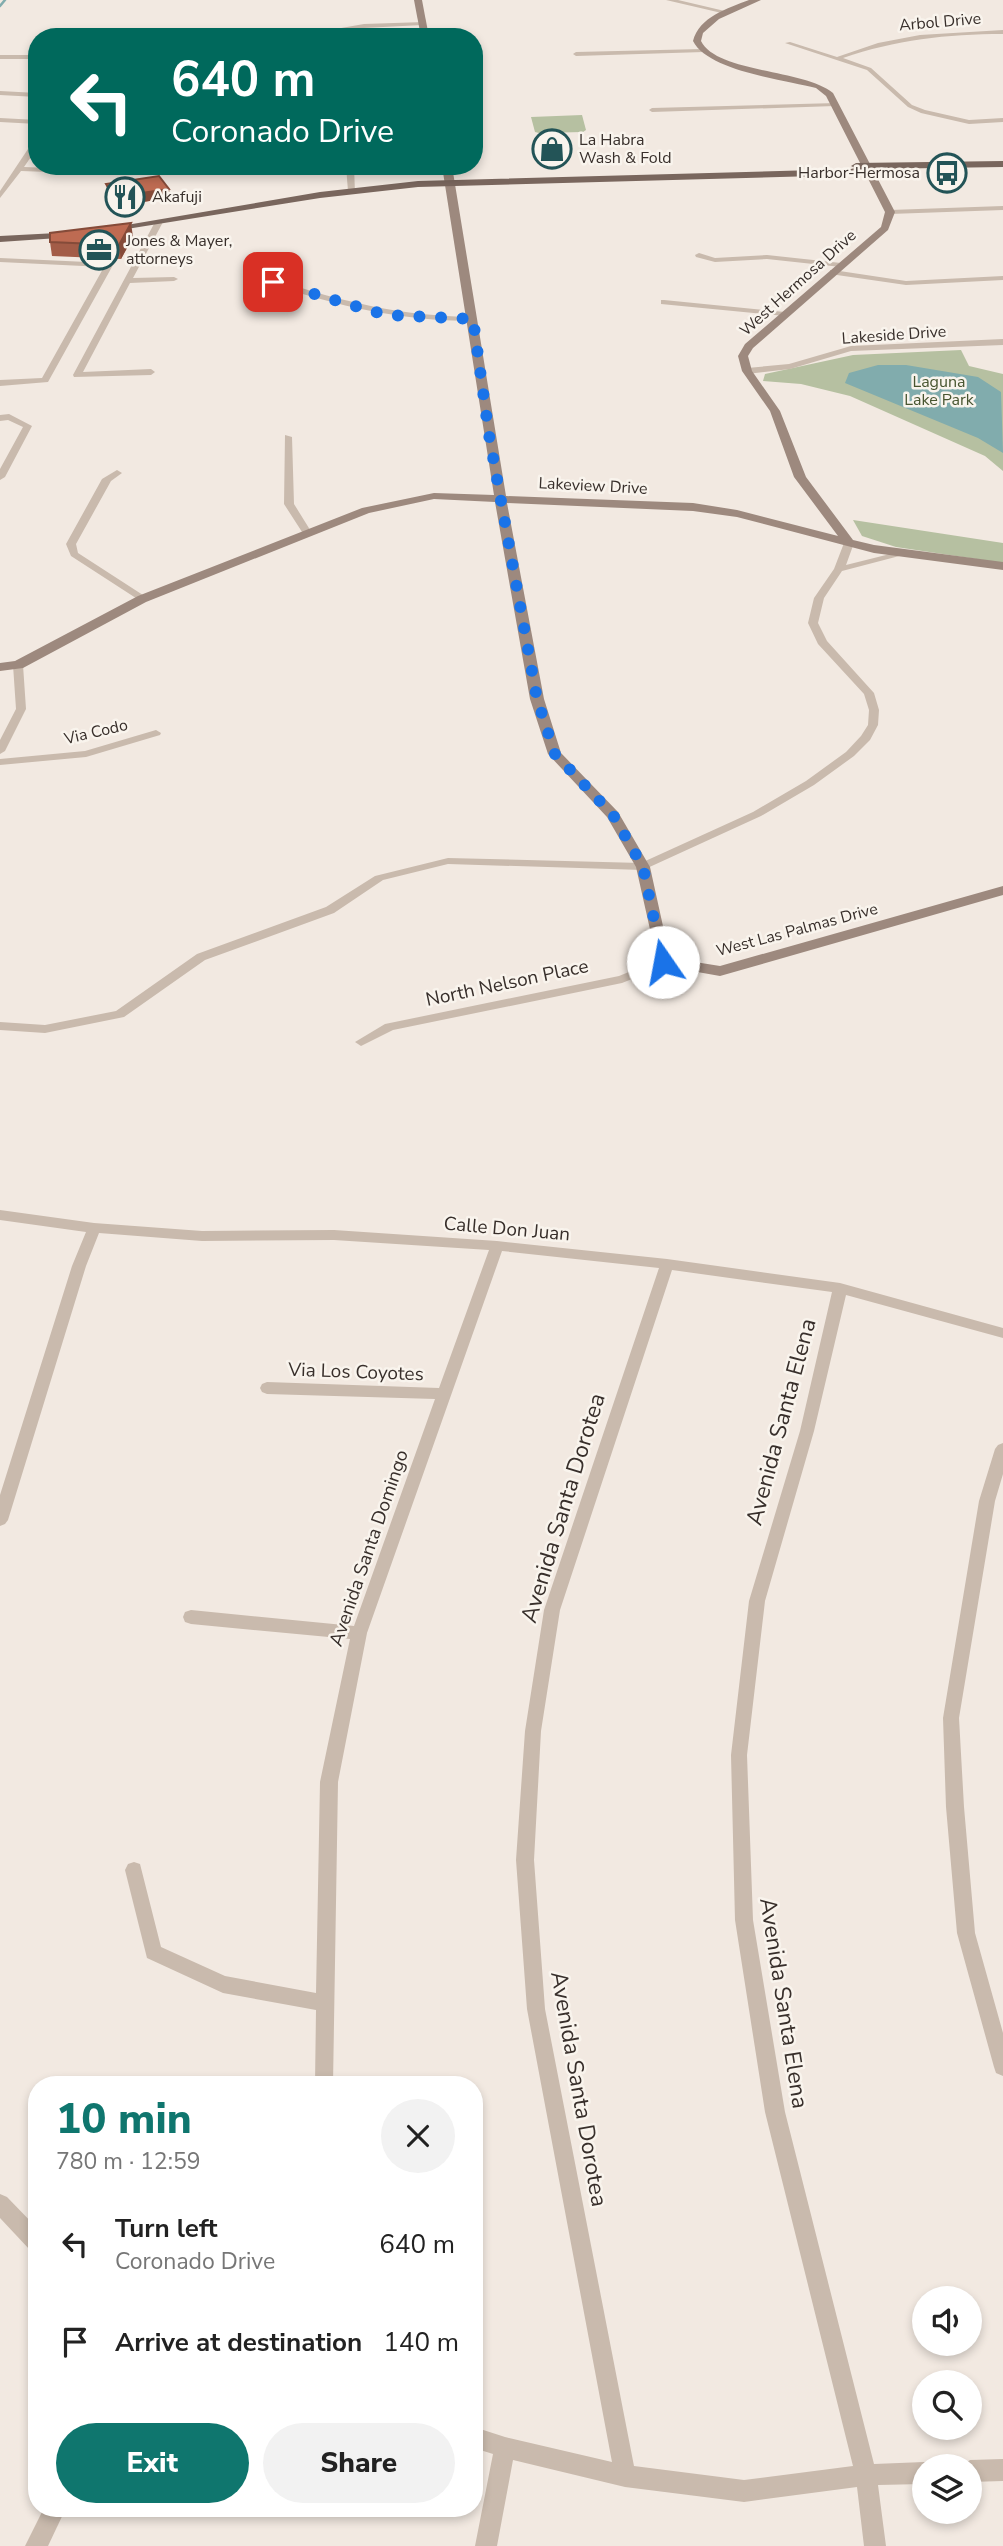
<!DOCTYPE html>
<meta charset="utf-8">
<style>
body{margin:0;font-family:"Nunito Sans",sans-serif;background:#f2f2f2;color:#222;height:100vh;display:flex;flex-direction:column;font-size:26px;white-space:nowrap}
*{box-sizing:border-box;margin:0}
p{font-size:23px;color:#767676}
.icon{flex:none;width:38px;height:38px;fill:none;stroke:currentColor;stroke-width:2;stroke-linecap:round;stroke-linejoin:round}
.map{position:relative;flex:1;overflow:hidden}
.panel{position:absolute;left:28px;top:2076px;width:455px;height:441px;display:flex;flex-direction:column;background:#fff;border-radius:28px;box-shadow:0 4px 10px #0003}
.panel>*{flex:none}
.top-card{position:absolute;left:28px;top:28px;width:455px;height:147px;border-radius:28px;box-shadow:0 4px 10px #0003;background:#00695c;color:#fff;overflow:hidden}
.buttons{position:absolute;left:912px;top:2286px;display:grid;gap:14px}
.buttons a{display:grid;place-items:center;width:70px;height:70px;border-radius:50%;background:#fff;box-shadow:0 4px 10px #0003;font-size:35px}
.pin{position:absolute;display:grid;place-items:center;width:60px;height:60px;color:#fff;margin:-30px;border-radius:14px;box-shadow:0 4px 10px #0006}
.me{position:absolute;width:77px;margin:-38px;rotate:348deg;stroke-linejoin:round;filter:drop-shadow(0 0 5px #0008)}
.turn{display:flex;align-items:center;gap:24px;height:147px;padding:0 28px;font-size:32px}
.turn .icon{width:91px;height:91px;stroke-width:2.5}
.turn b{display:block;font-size:49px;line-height:60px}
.round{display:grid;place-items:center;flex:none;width:74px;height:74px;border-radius:37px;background:#f2f2f2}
.overview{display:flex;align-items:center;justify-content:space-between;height:119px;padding:0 28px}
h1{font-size:42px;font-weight:800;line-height:52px;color:#0f766e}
.cta{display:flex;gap:14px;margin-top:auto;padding:14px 28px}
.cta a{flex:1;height:80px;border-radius:42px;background:#0f766e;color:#fff;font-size:28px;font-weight:800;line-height:80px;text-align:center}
.cta a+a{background:#f2f2f2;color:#222}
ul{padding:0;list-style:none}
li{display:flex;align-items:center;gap:21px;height:98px;padding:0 28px}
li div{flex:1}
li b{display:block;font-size:26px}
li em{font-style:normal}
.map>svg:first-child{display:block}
.green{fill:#b6c0a1}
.water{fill:#81acad}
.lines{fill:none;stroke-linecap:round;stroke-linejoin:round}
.stream{stroke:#81acad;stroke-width:2.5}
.street{fill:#c9baad;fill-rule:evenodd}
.secondary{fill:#9d897e;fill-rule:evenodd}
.primary{fill:#79665d;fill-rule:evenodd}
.wall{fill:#a35c47}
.shaded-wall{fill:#854b39}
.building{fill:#be6b52;stroke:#854b39;stroke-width:2}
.route{stroke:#1a73e8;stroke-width:12;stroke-dasharray:0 21.6}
.labels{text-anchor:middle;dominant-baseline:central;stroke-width:5;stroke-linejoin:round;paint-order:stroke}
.far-street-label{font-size:16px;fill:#382f2b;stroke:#f9f4ed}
.far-poi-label{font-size:16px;fill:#382f2b;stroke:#f9f4ed;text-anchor:start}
.far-park-label{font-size:16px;fill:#485530;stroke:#f9f4ed}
.street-label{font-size:19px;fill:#382f2b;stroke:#f9f4ed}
.near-street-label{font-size:23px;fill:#382f2b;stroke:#f9f4ed}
</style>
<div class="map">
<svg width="1003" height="2546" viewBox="0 0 1003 2546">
<rect width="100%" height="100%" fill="#f2e9e1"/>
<g class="green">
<path d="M 582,115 L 586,130 L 583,132 L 539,133 L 535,132 L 531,117 Z"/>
<path d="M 961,350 L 969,366 L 1003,374 L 1003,471 L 985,456 L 850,396 L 801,384 L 763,381 L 765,374 L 853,355 Z"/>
<path d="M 853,520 L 1003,543 L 1003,563 L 896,547 L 862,536 Z"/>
</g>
<path class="water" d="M 878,365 L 906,365 L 978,377 L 1001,392 L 1003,453 L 978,438 L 845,383 L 849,373 Z"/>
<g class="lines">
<path class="stream" d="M 0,6 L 5,0"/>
<g class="street">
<path d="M 666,0 L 678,0 L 729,12 L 726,14 Z"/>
<path d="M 424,22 L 422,25 L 364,28 L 307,37 L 290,37 L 364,24 Z"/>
<path d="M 1003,30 L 1003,34 C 947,34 895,40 843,58 L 871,68 L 912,105 L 925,110 L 969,120 L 1003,118 L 1003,122 L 969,124 L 921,113 L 908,107 L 867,70 L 785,43 L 790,42 L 837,57 L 878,43 L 920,35 Z"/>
<path d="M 702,49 L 704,52 L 576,56 L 573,54 L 576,52 Z"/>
<rect x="0" y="55" width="37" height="4"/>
<path d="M 0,91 L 37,93 L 37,97 L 0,95 Z"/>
<path d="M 837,103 L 835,106 L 652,112 L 649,110 L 652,108 Z"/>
<path d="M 0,118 L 37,120 L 37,124 L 0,122 Z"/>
<path d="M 34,140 L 37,140 L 37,148 L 24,167 L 131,171 L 193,166 L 131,175 L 21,171 L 0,198 L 0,191 Z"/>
<path d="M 346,166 L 354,166 L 355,193 L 348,191 Z"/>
<path d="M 1003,206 L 1003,210 L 890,214 L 886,212 L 890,210 Z"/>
<path d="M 159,220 L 163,222 L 133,278 L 174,277 L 178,279 L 174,281 L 130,283 L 83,372 L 151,369 L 155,372 L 151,375 L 74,377 L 73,375 L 155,222 Z"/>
<path d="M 699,253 L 715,258 L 767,255 L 841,263 L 845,265 L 841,267 L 767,259 L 715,262 L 696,257 L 695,255 Z"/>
<path d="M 0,258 L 109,263 L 113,265 L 48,382 L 0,386 L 0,380 L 42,378 L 104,267 L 0,262 Z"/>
<path d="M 259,269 L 265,269 L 276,280 C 343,302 402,316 473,317 L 477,319 L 473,321 C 400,321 339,306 270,284 L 259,273 Z"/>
<path d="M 833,270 L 906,281 L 1003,276 L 1003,280 L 906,285 L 830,274 L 830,270 Z"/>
<path d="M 664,300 L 785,312 L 789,314 L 785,316 L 661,304 L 661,300 Z"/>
<path d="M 1003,339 L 1003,345 L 851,351 L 790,369 L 747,374 L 743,371 L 747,368 L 789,364 L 851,346 Z"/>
<path d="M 9,414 L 32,426 L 5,477 L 0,480 L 0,469 L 23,427 L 8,420 L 0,421 L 0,415 Z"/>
<path d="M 285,435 L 292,437 L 294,504 L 312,533 L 307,536 L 304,535 L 284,504 Z"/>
<path d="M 117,470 L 122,473 L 111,481 L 76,544 L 78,553 L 146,597 L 147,599 L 142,602 L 71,556 L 66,544 L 102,479 Z"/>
<path d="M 849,540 L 854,543 L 846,565 L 902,551 L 907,554 L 842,571 L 824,598 L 818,623 L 827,641 L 874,693 L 879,710 L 878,725 L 870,740 L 854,756 L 814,785 L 761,816 L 643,870 L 448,864 L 383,880 L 334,913 L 205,960 L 124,1017 L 45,1033 L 0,1030 L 0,1022 L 45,1025 L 116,1011 L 197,954 L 326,907 L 375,876 L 448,858 L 641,863 L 753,812 L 806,781 L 846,752 L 861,736 L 868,725 L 869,710 L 864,694 L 818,644 L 808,623 L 814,598 L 834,569 L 844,543 Z"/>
<path d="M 18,662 L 23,665 L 26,709 L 5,751 L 0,754 L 0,740 L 16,709 L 13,665 Z"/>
<path d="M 156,730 L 161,733 L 160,735 L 86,757 L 0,765 L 0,759 L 85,751 Z"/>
<path d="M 663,958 L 667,959 L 669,962 L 667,965 L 622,983 L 393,1030 L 361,1046 L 355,1042 L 385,1024 L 619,976 Z"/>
<path d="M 0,1210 L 94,1223 L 202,1231 L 334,1230 L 497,1241 L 667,1259 L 840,1283 L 1003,1328 L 1003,1338 L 846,1295 L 814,1431 L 765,1601 L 747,1755 L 753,1920 L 785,2112 L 874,2464 L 924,2462 L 932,2466 L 924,2466 L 924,2484 L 878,2485 L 886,2546 L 864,2546 L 857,2487 L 744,2502 L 625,2487 L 513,2460 L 497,2546 L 475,2546 L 493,2454 L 474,2448 L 474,2427 L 505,2437 L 612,2462 L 527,2009 L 516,1860 L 525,1731 L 544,1610 L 659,1268 L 502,1251 L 367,1633 L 338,1782 L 333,2084 L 315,2084 L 316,2010 L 223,1993 L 147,1958 L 125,1870 L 128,1864 L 134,1862 L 140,1864 L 161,1947 L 225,1976 L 316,1993 L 320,1782 L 350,1639 L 191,1624 L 185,1622 L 183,1617 L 185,1612 L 191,1610 L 354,1626 L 435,1399 L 267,1394 L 262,1392 L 260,1388 L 262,1384 L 267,1382 L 439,1388 L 489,1250 L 334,1240 L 202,1241 L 99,1233 L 86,1266 L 8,1520 L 5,1524 L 0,1526 L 0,1495 L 72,1266 L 86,1232 L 0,1220 ZM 672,1270 L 832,1292 L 800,1431 L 749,1601 L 731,1755 L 735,1920 L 765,2112 L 853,2466 L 744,2480 L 634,2466 L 545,2009 L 534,1860 L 541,1731 L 560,1610 Z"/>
<path d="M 1003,1443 L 1003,1474 L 995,1501 L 959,1718 L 964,1807 L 975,1933 L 1003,2033 L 1003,2076 L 996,2073 L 994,2067 L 957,1933 L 946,1807 L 943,1718 L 979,1501 L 995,1449 L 998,1445 Z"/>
<path d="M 0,2194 L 7,2197 L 37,2228 L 37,2253 L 30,2250 L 0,2218 Z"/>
<path d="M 1003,2459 L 1003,2481 L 970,2482 L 970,2466 L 962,2466 L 970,2460 Z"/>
<path d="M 44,2508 L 66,2508 L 48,2546 L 25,2546 Z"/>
</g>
<g class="secondary">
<path d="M 414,0 L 422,0 L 429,37 L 421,37 Z"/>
<path d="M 749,0 L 761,0 L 719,19 L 703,33 L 701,41 C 717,73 804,69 833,93 L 895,212 L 888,230 L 753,348 L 748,356 L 752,371 L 780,411 L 806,477 L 853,540 L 874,545 L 1003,562 L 1003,570 L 874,553 L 737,517 L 693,511 L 507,503 L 544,699 L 561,753 L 618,812 L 650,867 L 670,958 L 720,966 L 1003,886 L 1003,895 L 720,976 L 658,965 L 636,867 L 607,817 L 548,754 L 530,699 L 495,502 L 434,499 L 369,513 L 146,602 L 23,668 L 0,671 L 0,663 L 15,661 L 138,596 L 362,508 L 434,493 L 494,495 L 442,166 L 452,166 L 506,496 L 693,503 L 737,510 L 838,536 L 794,477 L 770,411 L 742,371 L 738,356 L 745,344 L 881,227 L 885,212 L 826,96 L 816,88 C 785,80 708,71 693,41 C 699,17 728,8 749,0 Z"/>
</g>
<g class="primary">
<path d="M 1003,161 L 1003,167 L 872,169 L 851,175 L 418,187 L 320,198 L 108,232 L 103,229 L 320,192 L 418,181 L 851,169 L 855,168 L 851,166 L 856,163 Z"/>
<path d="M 76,232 L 78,234 L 73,237 L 0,242 L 0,236 Z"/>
</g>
</g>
<g class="wall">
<path d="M 106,184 L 169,189 L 170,198 L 115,206 L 108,193 Z"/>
<path d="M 133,237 L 121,259 L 52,256 L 50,242 Z"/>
</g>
<g class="shaded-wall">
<path d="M 169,189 L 170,198 L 115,206 L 114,197 Z"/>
<path d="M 131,223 L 133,237 L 121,259 L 119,245 Z"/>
</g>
<g class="building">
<path d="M 159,176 L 169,189 L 114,197 L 106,184 Z"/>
<path d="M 131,223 L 119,245 L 50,242 L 50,233 Z"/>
</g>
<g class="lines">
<path class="route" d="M 273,282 L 386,315 L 473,319 L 489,435 L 537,699 L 555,754 L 613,815 L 643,867 L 663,962"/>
</g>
<defs>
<g id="shop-ring" transform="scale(2.0125)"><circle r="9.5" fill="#f9f4ed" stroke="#235457" stroke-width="1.5"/><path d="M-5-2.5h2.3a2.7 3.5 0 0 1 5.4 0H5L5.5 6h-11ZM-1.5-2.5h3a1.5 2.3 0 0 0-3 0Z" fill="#235457"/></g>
<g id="bus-ring" transform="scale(2.0125)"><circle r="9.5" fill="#f9f4ed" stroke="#235457" stroke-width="1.5"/><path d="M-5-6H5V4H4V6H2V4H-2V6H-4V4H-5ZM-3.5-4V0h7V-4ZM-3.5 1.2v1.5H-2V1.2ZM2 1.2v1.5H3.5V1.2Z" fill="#235457"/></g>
<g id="restaurant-ring" transform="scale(2.0125)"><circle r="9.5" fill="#f9f4ed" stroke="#235457" stroke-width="1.5"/><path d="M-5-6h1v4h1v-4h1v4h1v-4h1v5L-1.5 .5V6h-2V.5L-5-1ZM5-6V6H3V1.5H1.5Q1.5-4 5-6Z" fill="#235457"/></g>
<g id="office-ring" transform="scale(2.0125)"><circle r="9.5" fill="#f9f4ed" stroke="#235457" stroke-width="1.5"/><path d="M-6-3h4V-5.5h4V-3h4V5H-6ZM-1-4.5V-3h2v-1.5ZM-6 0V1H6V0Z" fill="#235457"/></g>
</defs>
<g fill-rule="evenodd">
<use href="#shop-ring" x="552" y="149"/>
<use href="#bus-ring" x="947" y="173"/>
<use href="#restaurant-ring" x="125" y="197"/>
<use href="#office-ring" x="99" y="250"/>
</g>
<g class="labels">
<g class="far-street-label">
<text transform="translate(940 22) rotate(-5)">Arbol Drive</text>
<text transform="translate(798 283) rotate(-42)">West Hermosa Drive</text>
<text transform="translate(894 335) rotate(-4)">Lakeside Drive</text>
<text transform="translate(593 486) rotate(3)">Lakeview Drive</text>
<text transform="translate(96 732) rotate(-13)">Via Codo</text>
<text transform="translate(797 930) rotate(-15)">West Las Palmas Drive</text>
</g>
<g class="far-poi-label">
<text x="579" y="140">La Habra<tspan x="579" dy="18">Wash &amp; Fold</tspan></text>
<text x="920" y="173" text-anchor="end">Harbor-Hermosa</text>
<text x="152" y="197">Akafuji</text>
<text x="126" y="241">Jones &amp; Mayer,<tspan x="126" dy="18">attorneys</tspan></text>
</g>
<g class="far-park-label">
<text x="939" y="382">Laguna<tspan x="939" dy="18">Lake Park</tspan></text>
</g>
<g class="street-label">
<text transform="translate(507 983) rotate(-12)">North Nelson Place</text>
<text transform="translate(507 1229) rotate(5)">Calle Don Juan</text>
<text transform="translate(356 1372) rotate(2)">Via Los Coyotes</text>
<text transform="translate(369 1548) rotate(-71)">Avenida Santa Domingo</text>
</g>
<g class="near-street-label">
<text transform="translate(781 1422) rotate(-75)">Avenida Santa Elena</text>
<text transform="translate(563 1508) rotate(-73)">Avenida Santa Dorotea</text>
<text transform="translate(784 2003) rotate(81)">Avenida Santa Elena</text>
<text transform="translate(579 2089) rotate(80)">Avenida Santa Dorotea</text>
</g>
</g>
</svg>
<div class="buttons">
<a><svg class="icon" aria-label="sound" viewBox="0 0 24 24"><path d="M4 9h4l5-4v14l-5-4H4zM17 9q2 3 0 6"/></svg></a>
<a><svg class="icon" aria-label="search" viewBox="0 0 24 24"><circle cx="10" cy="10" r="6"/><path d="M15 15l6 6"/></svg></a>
<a><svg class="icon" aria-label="layers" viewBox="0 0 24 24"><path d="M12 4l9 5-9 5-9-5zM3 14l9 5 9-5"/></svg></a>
</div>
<div class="pin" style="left:273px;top:282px;background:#d93025"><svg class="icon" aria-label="arrive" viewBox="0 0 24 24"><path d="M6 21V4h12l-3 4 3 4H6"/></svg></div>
<svg class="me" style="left:663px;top:962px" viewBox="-20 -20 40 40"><circle r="19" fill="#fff"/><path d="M0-13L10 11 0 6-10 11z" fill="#1a73e8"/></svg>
<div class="top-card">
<div class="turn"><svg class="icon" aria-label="left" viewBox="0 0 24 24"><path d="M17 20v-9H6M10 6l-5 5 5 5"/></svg><div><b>640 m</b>Coronado Drive</div></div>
</div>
<section class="panel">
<div class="overview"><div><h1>10 min</h1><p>780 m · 12:59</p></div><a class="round"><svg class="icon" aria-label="close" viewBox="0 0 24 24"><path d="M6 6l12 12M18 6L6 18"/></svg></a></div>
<ul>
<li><svg class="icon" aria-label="left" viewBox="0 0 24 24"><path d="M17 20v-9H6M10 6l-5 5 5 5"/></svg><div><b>Turn left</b><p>Coronado Drive</p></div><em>640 m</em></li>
<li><svg class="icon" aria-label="arrive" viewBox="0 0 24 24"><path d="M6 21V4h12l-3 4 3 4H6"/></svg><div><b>Arrive at destination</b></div><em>140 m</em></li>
</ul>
<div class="cta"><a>Exit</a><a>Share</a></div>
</section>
</div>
